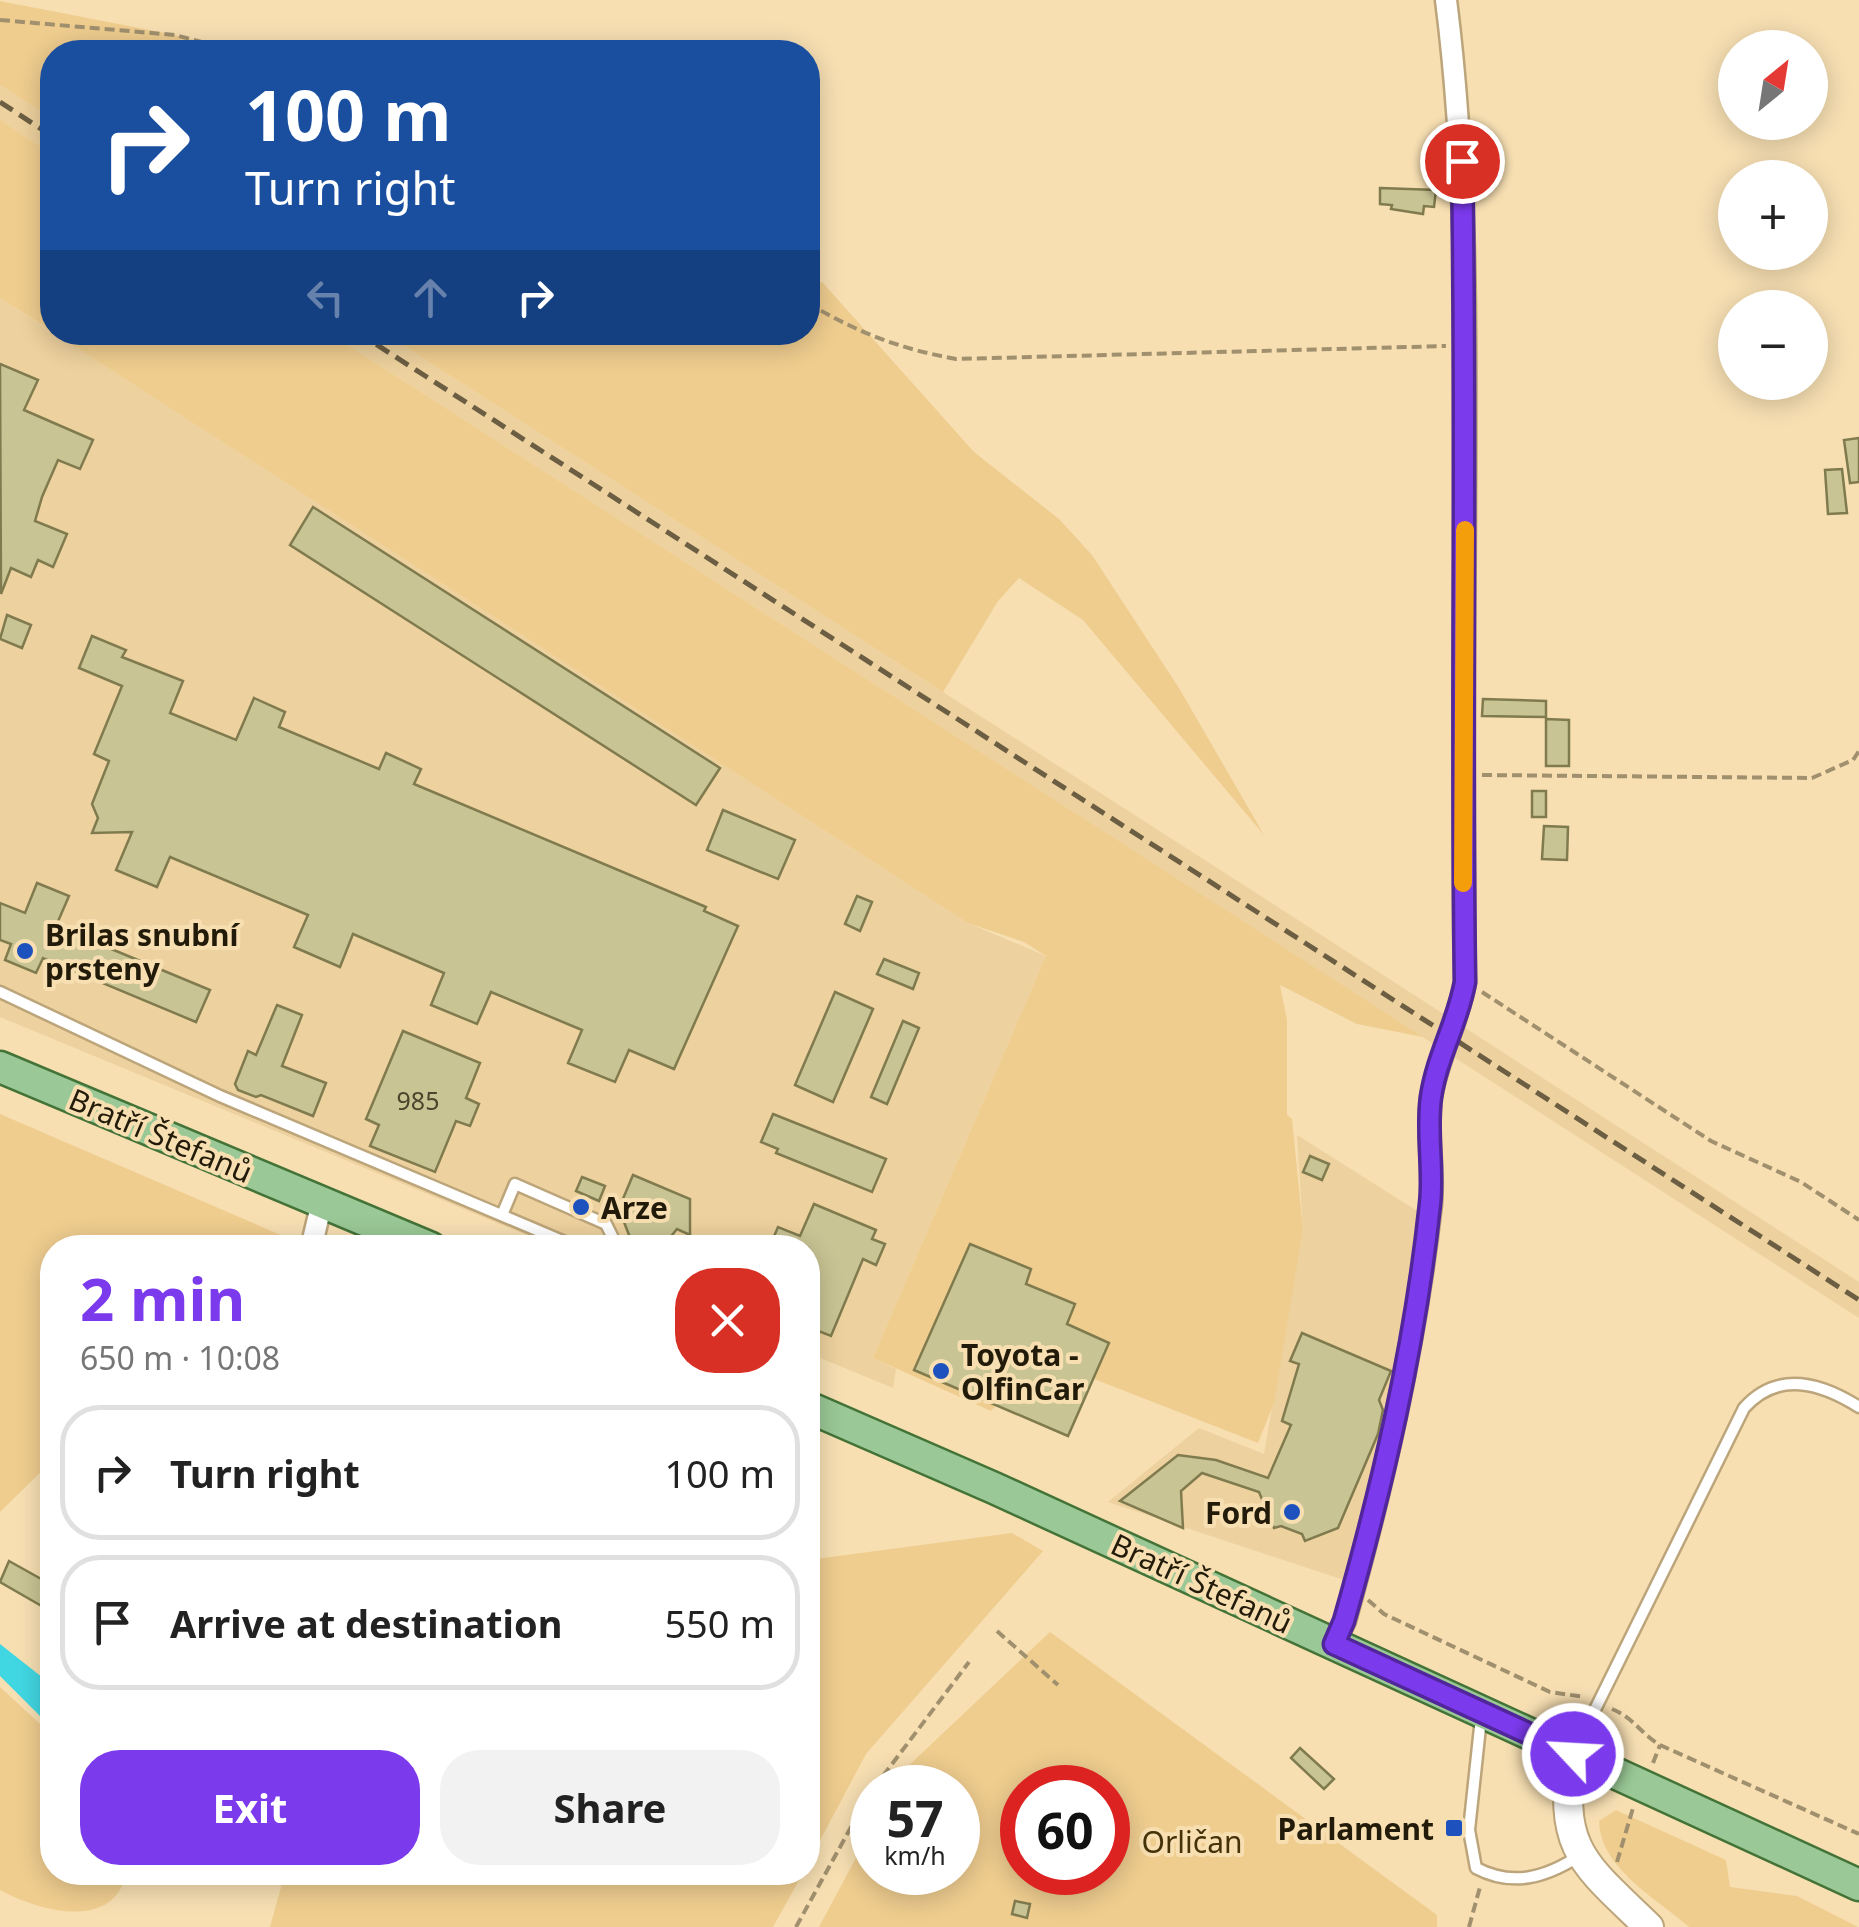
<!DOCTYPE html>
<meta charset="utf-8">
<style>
body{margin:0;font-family:"Noto Sans",sans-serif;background:#f2f2f2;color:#222;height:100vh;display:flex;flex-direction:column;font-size:38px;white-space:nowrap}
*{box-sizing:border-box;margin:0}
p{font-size:32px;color:#767676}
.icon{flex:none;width:55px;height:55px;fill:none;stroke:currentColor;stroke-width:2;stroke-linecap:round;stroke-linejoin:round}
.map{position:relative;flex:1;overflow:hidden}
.panel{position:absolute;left:40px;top:1235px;width:780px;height:650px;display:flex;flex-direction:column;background:#fff;border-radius:40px;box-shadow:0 5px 25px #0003}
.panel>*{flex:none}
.banner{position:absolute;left:40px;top:40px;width:780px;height:305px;border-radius:40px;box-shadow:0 5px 25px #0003;background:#1a4fa0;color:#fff;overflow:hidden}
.needle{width:65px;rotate:30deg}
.buttons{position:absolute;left:1718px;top:30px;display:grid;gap:20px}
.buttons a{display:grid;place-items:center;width:110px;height:110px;border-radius:50%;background:#fff;box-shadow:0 5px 25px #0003;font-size:50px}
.speed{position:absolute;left:850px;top:1765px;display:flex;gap:20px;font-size:50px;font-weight:700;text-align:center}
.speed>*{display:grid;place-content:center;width:130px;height:130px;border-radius:50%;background:#fff;box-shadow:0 5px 25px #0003;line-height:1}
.speed small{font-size:25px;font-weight:400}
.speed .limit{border:15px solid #d22;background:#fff;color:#111}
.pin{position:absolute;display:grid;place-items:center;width:85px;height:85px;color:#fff;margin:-42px;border:5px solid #fff;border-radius:50%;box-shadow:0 2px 10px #0007}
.me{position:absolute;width:110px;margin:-55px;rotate:295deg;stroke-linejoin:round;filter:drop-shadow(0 0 8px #0008)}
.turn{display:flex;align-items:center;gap:35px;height:210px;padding:0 40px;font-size:45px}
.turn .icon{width:130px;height:130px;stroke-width:2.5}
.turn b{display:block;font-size:70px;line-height:85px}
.lanes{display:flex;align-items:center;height:95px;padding:0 40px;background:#0003;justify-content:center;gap:50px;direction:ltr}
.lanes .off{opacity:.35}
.round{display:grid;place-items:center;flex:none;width:105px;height:105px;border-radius:40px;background:#f2f2f2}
.overview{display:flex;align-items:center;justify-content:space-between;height:170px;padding:0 40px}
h1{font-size:60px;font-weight:700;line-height:75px;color:#7c3aed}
.cta{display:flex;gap:20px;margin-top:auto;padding:20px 40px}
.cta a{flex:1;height:115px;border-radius:40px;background:#7c3aed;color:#fff;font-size:40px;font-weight:700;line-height:115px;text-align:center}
.cta a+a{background:#f2f2f2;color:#222}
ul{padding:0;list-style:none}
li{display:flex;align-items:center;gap:30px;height:135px;margin:0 20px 15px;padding:0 20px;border:5px solid #e0e0e0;border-radius:40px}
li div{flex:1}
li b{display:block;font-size:38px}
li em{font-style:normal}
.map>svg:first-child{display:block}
.built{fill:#edd19e}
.green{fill:#efcd8f;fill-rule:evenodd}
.water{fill:#41d7e2}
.building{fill:#c9c494;stroke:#807b4e;stroke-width:2.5}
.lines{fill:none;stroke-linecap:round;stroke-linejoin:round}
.lane-casing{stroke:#bca57a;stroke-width:15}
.street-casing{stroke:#bca57a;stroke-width:25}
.secondary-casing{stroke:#bca57a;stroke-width:32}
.primary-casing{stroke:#447338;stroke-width:35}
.path{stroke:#a1906e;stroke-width:4;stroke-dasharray:10 5;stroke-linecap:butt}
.lane{stroke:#fff;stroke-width:10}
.street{stroke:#fff;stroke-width:20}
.secondary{stroke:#fff;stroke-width:28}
.primary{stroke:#9ac896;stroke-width:30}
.rail{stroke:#6b5e43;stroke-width:5;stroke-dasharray:15 8;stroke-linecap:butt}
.route-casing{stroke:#51269a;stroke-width:25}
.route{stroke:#7c3aed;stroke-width:18}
.slow{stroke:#f59e0b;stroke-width:18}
.poi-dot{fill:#1c51be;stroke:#f7dfb2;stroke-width:4}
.labels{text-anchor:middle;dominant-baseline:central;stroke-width:8;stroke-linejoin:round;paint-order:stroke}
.number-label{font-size:25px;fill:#4c452c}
.poi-label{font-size:30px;font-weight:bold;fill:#231b0a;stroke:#f7dfb2;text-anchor:start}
.street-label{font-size:30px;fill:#231b0a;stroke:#f7dfb2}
.park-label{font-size:30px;fill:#453209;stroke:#f7dfb2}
</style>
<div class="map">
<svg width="1859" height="1927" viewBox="0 0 1859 1927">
<rect width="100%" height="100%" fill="#f7dfb2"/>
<g class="built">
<path d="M 0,85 L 52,118 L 52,154 L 0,120 Z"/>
<path d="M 0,298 L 968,923 L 1046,956 L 873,1358 L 896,1369 L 893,1388 L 808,1353 L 808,1248 L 555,1247 L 0,1017 Z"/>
<path d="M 329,333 L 384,333 L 1256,893 L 1859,1282 L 1859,1318 Z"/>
<path d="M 1297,1135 L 1422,1214 L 1380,1466 L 1347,1581 L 1108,1502 L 1199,1428 L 1264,1454 L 1303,1229 Z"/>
</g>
<g class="green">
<path d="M 0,1 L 175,35 L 238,52 L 52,52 L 52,118 L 0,85 Z"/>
<path d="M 0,120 L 52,154 L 52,331 L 0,298 Z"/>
<path d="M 808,277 L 823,283 L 974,452 L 1059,519 L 1092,555 L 1179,688 L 1264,835 L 1083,620 L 1019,578 L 998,601 L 943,692 L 384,333 L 808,332 Z"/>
<path d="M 54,333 L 329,333 L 1423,1037 L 1357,1024 L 1280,985 L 1287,1020 L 1287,1115 L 1292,1119 L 1303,1229 L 1274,1403 L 1258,1443 L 1094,1379 L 1033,1365 L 991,1411 L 873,1358 L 1046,956 L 1024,942 L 968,923 Z"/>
<path d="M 0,1114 L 297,1242 L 296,1248 L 52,1248 L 52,1461 L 0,1512 Z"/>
<path d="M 1012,1533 L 1043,1551 L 866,1754 L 808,1863 L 808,1560 Z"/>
<path d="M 1050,1632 L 1437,1915 L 1437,1927 L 819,1927 L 872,1828 L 872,1872 L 958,1872 L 958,1788 L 895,1787 L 905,1769 ZM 1022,1788 L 1108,1788 L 1108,1872 L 1022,1872 Z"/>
<path d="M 0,1687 L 52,1735 L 52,1872 L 126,1873 C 116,1927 48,1916 0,1890 Z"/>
<path d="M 1616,1810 L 1726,1860 L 1730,1887 L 1797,1896 L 1858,1927 L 1689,1927 C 1657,1899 1600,1868 1599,1821 Z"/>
<path d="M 285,1873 L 285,1872 L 803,1873 L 773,1927 L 270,1927 Z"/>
</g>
<path class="water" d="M 0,1644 L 52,1685 L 52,1728 L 0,1676 Z"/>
<g class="building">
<path d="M 1380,188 L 1436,190 L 1434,207 L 1424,206 L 1423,214 L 1391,209 L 1392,205 L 1380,204 Z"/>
<path d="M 0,364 L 38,380 L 24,410 L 93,440 L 80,469 L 58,460 L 42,497 L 35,521 L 67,534 L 53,567 L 38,560 L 31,577 L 11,568 L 1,594 Z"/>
<path d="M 1859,438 L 1859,482 L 1850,483 L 1844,440 Z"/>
<path d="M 1842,469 L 1847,513 L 1828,514 L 1825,470 Z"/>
<path d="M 313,507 L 720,768 L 696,805 L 290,545 Z"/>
<path d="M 7,615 L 31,625 L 22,648 L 0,639 Z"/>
<path d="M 92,636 L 126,650 L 122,657 L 183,681 L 170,713 L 236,740 L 254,698 L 285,712 L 279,727 L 379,769 L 386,753 L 421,769 L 414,784 L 706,907 L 704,911 L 738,926 L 674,1069 L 629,1050 L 615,1082 L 568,1063 L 582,1030 L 491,992 L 477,1024 L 431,1005 L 444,973 L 353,934 L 340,967 L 294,947 L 308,915 L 170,857 L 157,887 L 116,870 L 132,832 L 92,833 L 98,818 L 92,804 L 109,761 L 94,754 L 122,686 L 79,668 Z"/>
<path d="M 1483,699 L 1546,701 L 1546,717 L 1482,716 Z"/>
<path d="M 1546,719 L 1569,720 L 1569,766 L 1546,766 Z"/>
<rect x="1532" y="791" width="14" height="26"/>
<path d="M 723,810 L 795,840 L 778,879 L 707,850 Z"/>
<path d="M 1544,826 L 1568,827 L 1567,860 L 1542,859 Z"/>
<path d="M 37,883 L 69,896 L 56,926 L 210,990 L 196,1022 L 43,958 L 36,973 L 5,960 L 11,944 L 0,940 L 0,903 L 25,913 Z"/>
<path d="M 857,896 L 872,902 L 860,931 L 845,924 Z"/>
<path d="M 884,959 L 919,973 L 913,989 L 877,974 Z"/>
<path d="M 835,992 L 873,1009 L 833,1102 L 795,1085 Z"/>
<path d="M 277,1005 L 302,1015 L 282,1066 L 326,1083 L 313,1116 L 261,1095 L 256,1097 L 238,1090 L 235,1084 L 248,1051 L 256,1055 Z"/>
<path d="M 903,1021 L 919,1028 L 887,1104 L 871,1097 Z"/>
<path d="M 403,1031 L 480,1063 L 466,1098 L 479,1104 L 470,1126 L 456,1121 L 435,1172 L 370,1146 L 379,1125 L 366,1119 Z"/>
<path d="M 773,1114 L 886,1159 L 872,1192 L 776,1153 L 778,1149 L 761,1142 Z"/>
<path d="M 1310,1156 L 1329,1164 L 1322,1180 L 1303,1172 Z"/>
<path d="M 633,1175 L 690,1199 L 690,1235 L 677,1229 L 668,1240 L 655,1246 L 641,1244 L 629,1235 L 624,1222 L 626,1208 L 620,1206 Z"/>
<path d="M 582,1177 L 605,1186 L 599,1201 L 576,1191 Z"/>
<path d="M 814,1204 L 876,1230 L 872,1239 L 885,1244 L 876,1265 L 863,1259 L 831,1336 L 808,1327 L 808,1248 L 769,1248 L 778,1227 L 800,1236 Z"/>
<path d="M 970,1244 L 1031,1269 L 1026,1284 L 1075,1304 L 1067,1324 L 1109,1343 L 1068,1436 L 914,1370 Z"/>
<path d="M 1302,1333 L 1391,1371 L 1379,1400 L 1383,1410 L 1378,1434 L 1338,1528 L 1305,1541 L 1302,1534 L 1281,1526 L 1274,1528 L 1259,1492 L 1202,1473 L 1181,1491 L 1183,1528 L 1120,1501 L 1178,1455 L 1216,1460 L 1268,1478 L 1291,1425 L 1282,1421 L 1299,1364 L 1290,1361 Z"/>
<path d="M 9,1561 L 52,1585 L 45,1608 L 0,1582 Z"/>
<path d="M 1300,1748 L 1334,1779 L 1324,1789 L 1291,1758 Z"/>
<path d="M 1015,1901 L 1030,1904 L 1027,1918 L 1012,1914 Z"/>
</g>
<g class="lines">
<g class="lane-casing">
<g id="lane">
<path d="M 0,992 L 220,1096 L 579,1248"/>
<path d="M 502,1215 L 515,1184 L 606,1224 L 618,1248"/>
<path d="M 1481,1718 L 1469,1830 L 1476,1868 C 1512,1887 1545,1878 1579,1856"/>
<path d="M 1576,1748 L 1744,1408 C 1778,1370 1821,1383 1859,1407"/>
</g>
</g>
<g class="street-casing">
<g id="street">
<path d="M 311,1248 L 322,1202"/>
<path d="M 1333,1644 L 1345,1621 C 1383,1484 1415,1346 1431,1204 C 1434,1169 1426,1132 1431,1097 C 1438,1056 1458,1022 1465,982 C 1462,819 1464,657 1465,494 C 1466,329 1467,164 1446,0"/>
</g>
</g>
<g class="secondary-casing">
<path id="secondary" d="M 1573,1754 C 1556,1849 1585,1865 1649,1927"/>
</g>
<g class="primary-casing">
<g id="primary">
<path d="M 0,1067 L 431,1248"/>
<path d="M 808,1407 L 994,1488 L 1859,1885"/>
</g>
</g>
<g class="path">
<path d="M 0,20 L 175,35 L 239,52"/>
<path d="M 808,303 C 856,332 900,349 956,359 L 1446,346"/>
<path d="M 1482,775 L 1812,778 L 1853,760 L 1859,751"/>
<path d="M 1482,992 L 1711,1141 L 1801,1182 L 1859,1220"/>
<path d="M 1368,1600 L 1384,1614 L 1550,1692 L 1585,1697"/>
<path d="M 997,1631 L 1058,1685"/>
<path d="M 1612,1709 C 1634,1718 1641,1734 1660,1745 L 1859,1834"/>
<path d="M 1653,1763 L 1660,1745"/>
<path d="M 874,1788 L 969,1662"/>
<path d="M 1617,1862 L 1633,1808"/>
<path d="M 796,1927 L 872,1789"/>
<path d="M 1469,1927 L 1480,1887"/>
</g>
<use href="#lane" class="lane"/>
<use href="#street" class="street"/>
<use href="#secondary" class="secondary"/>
<use href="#primary" class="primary"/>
<g class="rail">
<path d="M 0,102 L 52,136"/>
<path d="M 357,332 L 1859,1300"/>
</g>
</g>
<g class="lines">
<g class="route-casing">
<path id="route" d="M 1462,161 C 1467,434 1461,708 1465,982 C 1458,1022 1437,1056 1431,1097 C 1426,1132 1434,1169 1430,1204 C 1415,1346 1383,1484 1344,1621 L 1334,1644 L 1573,1754"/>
</g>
<use href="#route" class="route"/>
<path class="slow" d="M 1463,883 L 1465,530"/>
</g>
<g class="poi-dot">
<circle cx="25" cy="951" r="10"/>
<circle cx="581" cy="1207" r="10"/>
<circle cx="941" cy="1371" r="10"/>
<circle cx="1292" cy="1512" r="10"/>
<rect x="1444" y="1818" width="20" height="20" rx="5"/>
</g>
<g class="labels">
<g class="number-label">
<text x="418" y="1100">985</text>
</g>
<g class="poi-label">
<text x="45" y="934">Brilas snubní<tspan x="45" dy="34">prsteny</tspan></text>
<text x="601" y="1207">Arze</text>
<text x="961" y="1354">Toyota -<tspan x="961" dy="34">OlfinCar</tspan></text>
<text x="1272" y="1512" text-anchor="end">Ford</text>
<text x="1434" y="1828" text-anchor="end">Parlament</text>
</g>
<g class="street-label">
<text transform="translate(161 1135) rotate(23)">Bratří Štefanů</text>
<text transform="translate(1202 1583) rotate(25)">Bratří Štefanů</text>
</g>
<g class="park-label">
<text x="1192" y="1841">Orličan</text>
</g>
</g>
</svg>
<div class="buttons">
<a><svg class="needle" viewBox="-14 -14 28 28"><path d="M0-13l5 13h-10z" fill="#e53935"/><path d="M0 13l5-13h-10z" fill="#767676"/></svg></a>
<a>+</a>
<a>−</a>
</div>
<div class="speed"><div>57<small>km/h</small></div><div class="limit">60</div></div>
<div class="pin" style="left:1462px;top:161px;background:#d93025"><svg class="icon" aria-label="arrive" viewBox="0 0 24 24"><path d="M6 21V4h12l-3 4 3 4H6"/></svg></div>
<svg class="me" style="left:1573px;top:1754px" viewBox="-20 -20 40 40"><circle r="17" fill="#7c3aed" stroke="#fff" stroke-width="3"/><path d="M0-11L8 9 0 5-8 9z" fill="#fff"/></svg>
<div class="banner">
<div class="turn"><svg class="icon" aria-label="right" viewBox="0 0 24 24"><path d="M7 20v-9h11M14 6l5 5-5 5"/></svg><div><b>100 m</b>Turn right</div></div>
<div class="lanes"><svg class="icon off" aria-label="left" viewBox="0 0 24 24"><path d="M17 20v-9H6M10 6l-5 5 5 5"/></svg><svg class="icon off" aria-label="ahead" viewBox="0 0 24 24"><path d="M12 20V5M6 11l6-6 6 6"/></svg><svg class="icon" aria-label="right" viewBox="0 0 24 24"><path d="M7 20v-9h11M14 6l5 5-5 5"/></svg></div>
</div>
<section class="panel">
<div class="overview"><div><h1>2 min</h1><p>650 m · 10:08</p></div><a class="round" style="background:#d93025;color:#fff"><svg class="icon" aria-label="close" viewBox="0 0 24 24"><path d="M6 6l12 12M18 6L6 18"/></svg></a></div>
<ul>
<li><svg class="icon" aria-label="right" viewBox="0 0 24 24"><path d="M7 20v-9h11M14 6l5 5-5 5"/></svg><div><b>Turn right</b></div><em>100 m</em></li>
<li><svg class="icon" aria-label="arrive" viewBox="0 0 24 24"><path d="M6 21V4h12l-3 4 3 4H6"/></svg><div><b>Arrive at destination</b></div><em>550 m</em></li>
</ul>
<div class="cta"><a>Exit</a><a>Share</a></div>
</section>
</div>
